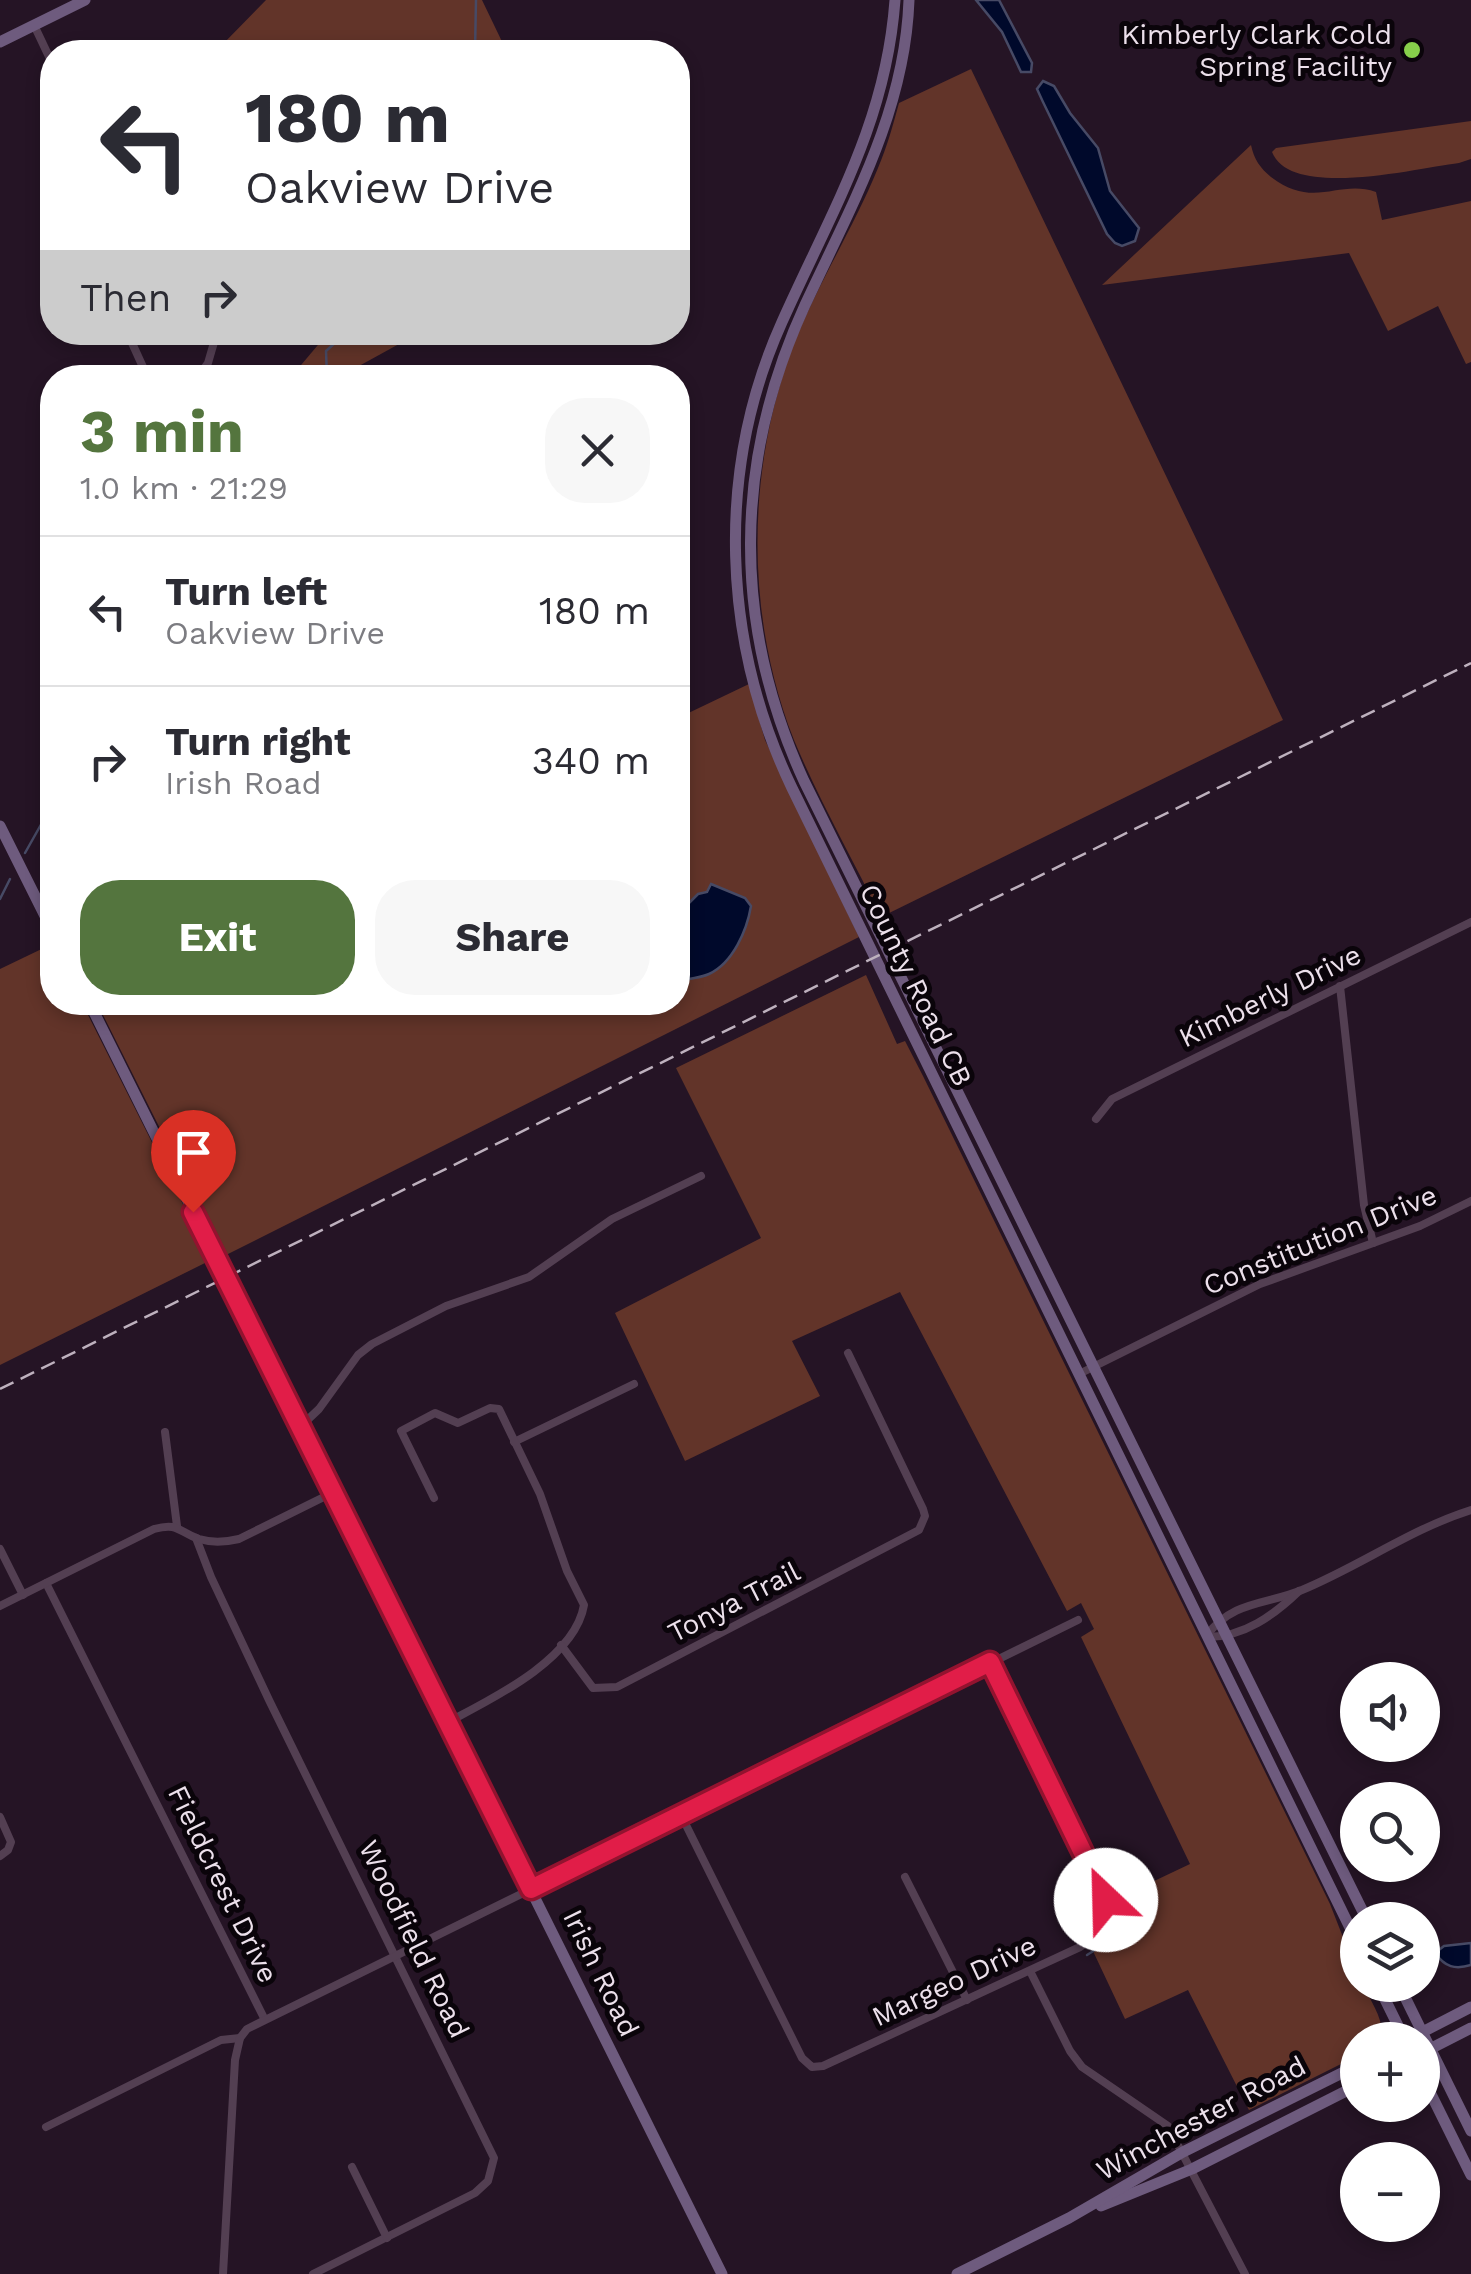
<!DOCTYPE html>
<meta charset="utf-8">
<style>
body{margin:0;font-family:"Work Sans",sans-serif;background:#f7f7f7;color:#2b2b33;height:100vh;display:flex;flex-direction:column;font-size:38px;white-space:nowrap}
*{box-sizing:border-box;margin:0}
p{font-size:32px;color:#7c7c81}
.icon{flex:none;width:55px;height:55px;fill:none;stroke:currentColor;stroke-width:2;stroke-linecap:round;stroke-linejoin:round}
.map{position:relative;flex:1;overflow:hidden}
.panel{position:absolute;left:40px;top:365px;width:650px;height:650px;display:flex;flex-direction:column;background:#fff;border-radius:40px;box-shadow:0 5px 15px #0003}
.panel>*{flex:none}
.banner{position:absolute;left:40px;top:40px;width:650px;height:305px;border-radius:40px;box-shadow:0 5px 15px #0003;background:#fff;color:#2b2b33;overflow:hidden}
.controls{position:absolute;left:1340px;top:1662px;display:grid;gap:20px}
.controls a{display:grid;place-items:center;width:100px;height:100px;border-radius:50%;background:#fff;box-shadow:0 5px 15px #0003;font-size:50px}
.pin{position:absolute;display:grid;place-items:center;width:85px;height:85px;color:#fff;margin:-102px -42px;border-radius:50% 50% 50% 0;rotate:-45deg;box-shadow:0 0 10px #0007}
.pin .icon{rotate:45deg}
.me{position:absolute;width:110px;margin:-55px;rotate:336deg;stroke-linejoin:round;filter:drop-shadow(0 0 8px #0008)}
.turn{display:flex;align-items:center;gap:35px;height:210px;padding:0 40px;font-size:45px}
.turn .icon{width:130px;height:130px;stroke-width:2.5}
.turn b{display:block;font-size:70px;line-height:85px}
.then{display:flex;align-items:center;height:95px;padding:0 40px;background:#0003;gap:20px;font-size:38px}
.round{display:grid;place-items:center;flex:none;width:105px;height:105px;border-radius:40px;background:#f7f7f7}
.headline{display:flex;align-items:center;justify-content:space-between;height:170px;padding:0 40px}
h1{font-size:60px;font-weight:700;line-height:75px;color:#54753e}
.action{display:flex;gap:20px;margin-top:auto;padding:20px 40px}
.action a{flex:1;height:115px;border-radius:40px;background:#54753e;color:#fff;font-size:40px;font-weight:700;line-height:115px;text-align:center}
.action a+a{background:#f7f7f7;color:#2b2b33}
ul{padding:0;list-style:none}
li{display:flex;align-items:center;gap:30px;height:150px;padding:0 40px;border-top:2px solid #e1e1e2}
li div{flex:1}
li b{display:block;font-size:38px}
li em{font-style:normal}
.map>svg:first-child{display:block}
.green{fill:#623429}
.water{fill:#00092b;stroke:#474a65;stroke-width:2.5}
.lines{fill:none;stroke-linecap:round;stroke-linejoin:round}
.stream{stroke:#474a65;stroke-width:2.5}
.street{stroke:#533f52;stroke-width:8}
.secondary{stroke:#6e5b7e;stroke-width:11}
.rail{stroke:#beb1be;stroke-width:2.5;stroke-dasharray:15 8;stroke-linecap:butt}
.route-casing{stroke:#92132f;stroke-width:25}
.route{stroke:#e11d48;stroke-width:18}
.poi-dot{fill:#87cf4b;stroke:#0a040a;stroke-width:4}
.labels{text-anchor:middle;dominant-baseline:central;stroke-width:10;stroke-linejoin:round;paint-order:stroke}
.poi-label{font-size:28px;fill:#ece0eb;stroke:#0a040a;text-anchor:end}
.street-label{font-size:28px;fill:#ece0eb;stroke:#0a040a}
</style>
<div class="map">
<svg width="1471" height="2274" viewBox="0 0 1471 2274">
<rect width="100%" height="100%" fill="#251425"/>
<g class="green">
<path d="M 266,0 L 482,0 L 507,52 L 451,52 L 450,41 L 372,49 L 369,52 L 228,52 L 223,44 Z"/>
<path d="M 971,69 L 1283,720 L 881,917 C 852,858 819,800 794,740 C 745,616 746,470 793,346 C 817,285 853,229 878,168 C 887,147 893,125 899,103 Z"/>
<path d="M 1471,121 L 1471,159 L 1459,163 C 1417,168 1291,200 1272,152 L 1276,148 Z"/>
<path d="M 1251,145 C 1254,159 1260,168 1271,177 C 1314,210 1338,179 1376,192 L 1382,220 L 1471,201 L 1471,362 L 1466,364 L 1438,306 L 1388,331 L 1349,253 L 1102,285 Z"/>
<path d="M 328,333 L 328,332 L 419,333 L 339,377 L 291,377 Z"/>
<path d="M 749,684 L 765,740 L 859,937 L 224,1256 L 97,1003 L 678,1002 L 678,718 Z"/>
<path d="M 52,944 L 52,1002 L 82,1003 L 211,1260 L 0,1365 L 0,969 Z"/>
<path d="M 866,975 L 897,1044 L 905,1041 L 923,1076 L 1330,1904 L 1357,1973 L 1358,1985 L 1363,1985 C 1371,2002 1386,2022 1381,2040 L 1358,2040 L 1357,2056 L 1249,2110 L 1188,1990 L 1125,2019 L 1092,1949 L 1111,1923 L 1112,1901 L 1190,1864 L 1081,1637 L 1094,1629 L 1081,1603 L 1067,1611 L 900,1292 L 792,1341 L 820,1396 L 685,1461 L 615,1313 L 761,1238 L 676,1068 Z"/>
</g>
<g class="water">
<path d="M 976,0 L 999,0 L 1032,63 L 1031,72 L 1021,72 L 1002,32 Z"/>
<path d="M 1043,81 L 1054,86 L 1070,113 L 1098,148 L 1110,191 L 1139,228 L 1135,241 L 1122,246 L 1115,243 L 1107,234 L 1043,102 L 1037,89 Z"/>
<path d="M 711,884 L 745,898 L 751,906 C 747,930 733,963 709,974 C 698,979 688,977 678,983 L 678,914 L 698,894 L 707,892 Z"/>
<path d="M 1471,1943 L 1471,1965 C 1455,1970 1445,1967 1435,1953 L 1444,1946 Z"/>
</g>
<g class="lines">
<g class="stream">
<path d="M 475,52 L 476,0"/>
<path d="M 327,378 L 326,351 L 347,332"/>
<path d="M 25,853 L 52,805"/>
<path d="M 0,899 L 10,879"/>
<path d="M 1117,1902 L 1117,1916"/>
<path d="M 1087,1955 L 1098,1948 L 1115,1924"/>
</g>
<g class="street">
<path d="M 34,25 L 52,63"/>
<path d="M 127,332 L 148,378"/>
<path d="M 197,378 L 208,363 L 217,332"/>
<path d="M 1340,986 L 1364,1205 L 1373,1243"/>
<path d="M 1096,1119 L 1112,1099 L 1471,922"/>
<path d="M 1079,1374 L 1260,1284 L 1420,1226 L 1471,1201"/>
<path d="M 301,1426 L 319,1409 L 358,1355 L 372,1344 L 446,1306 L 529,1277 L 612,1219 L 701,1176"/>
<path d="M 165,1432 L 177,1526"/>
<path d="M 514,1442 L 634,1384"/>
<path d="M 434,1498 L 401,1431 L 435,1413 L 458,1423 L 490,1408 L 499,1409 L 540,1494 L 567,1571 L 584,1605 C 575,1659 492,1699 448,1722"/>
<path d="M 196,1538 L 211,1577 L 269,1700 L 494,2158 L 488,2181 L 475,2193 L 313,2274"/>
<path d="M 0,1549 L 23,1595"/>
<path d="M 46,1583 L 264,2018"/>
<path d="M 0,1606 L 154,1529 C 179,1522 178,1532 199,1539 C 212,1543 226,1542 239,1539 L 334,1492"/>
<path d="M 1207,1635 C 1234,1600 1266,1605 1302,1590 C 1360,1566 1411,1529 1471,1510"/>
<path d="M 1208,1637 C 1244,1637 1274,1615 1299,1591"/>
<path d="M 561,1645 L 593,1688 L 617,1687 L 919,1530 L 925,1516 L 923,1509 L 848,1353"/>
<path d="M 681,1815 L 802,2058 L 812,2067 L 823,2066 L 1080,1947 C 1100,1935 1108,1917 1105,1894 L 990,1662"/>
<path d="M 0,1817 L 11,1842 L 8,1850 L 0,1856"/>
<path d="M 905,1877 L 967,2000"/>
<path d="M 1030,1971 L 1070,2051 L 1082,2067 L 1168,2126 L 1245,2274"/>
<path d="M 46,2127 L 221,2040 L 240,2038"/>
<path d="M 352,2167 L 387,2238"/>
<path d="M 223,2274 L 235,2060 L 240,2038 L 247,2029 L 1078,1620"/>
</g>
<g class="secondary">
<path d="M 895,0 C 886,124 831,212 782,322 C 715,471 722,642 792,788 L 1358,1944"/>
<path d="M 909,0 C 905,112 851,206 805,305 C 733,462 732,624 804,781 L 1367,1920"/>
<path d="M 0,42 L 85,0"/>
<path d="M 0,826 L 52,930"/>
<path d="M 89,1002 L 722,2274"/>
<path d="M 1378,1985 L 1405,2040"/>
<path d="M 1399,1985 L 1471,2131"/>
<path d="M 1407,2040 L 1471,2007"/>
<path d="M 1422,2053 L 1471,2028"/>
<path d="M 1422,2076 L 1471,2175"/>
<path d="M 1101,2206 L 1192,2169 L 1358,2085"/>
<path d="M 957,2274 L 1069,2218 L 1183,2152 L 1358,2065"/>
</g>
<path class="rail" d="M 0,1389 L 1471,663"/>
</g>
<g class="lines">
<g class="route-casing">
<path id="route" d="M 193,1212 L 531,1889 L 990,1662 L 1106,1900"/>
</g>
<use href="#route" class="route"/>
</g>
<circle class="poi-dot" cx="1412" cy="50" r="10"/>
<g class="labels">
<g class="poi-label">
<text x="1392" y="34">Kimberly Clark Cold<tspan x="1392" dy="32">Spring Facility</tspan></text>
</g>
<g class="street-label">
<text transform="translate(916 985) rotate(64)">County Road CB</text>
<text transform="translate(1270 996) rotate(-26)">Kimberly Drive</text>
<text transform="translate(1320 1240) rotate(-22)">Constitution Drive</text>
<text transform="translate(734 1602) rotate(-27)">Tonya Trail</text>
<text transform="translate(223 1884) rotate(64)">Fieldcrest Drive</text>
<text transform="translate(414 1939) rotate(64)">Woodfield Road</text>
<text transform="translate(601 1973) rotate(64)">Irish Road</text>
<text transform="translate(954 1981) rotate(-25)">Margeo Drive</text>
<text transform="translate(1201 2118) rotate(-28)">Winchester Road</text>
</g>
</g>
</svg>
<div class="controls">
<a><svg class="icon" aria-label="sound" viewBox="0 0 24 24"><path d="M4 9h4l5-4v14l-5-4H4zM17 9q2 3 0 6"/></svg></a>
<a><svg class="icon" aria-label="search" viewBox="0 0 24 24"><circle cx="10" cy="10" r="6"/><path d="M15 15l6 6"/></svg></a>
<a><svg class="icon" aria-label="layers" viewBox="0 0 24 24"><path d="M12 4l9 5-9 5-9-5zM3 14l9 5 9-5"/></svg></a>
<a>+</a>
<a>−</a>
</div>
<div class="pin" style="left:193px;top:1212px;background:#d93025"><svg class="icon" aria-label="arrive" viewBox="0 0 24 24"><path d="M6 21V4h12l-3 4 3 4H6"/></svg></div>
<svg class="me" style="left:1106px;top:1900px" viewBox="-20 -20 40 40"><circle r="19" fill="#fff"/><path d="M0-13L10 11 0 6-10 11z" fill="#e11d48"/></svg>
<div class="banner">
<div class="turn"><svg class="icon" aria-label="left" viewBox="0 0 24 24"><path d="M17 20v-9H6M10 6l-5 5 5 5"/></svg><div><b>180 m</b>Oakview Drive</div></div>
<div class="then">Then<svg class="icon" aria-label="right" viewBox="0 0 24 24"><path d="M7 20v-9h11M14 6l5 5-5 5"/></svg></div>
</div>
<section class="panel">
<div class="headline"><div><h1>3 min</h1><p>1.0 km · 21:29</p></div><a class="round"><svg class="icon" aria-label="close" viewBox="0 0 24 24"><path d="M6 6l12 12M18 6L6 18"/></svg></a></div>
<ul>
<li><svg class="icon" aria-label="left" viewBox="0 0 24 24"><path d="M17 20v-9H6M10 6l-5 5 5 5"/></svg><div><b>Turn left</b><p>Oakview Drive</p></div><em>180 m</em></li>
<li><svg class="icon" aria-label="right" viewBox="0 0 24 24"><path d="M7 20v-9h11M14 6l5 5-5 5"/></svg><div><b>Turn right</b><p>Irish Road</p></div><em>340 m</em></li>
</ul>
<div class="action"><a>Exit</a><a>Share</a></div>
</section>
</div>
